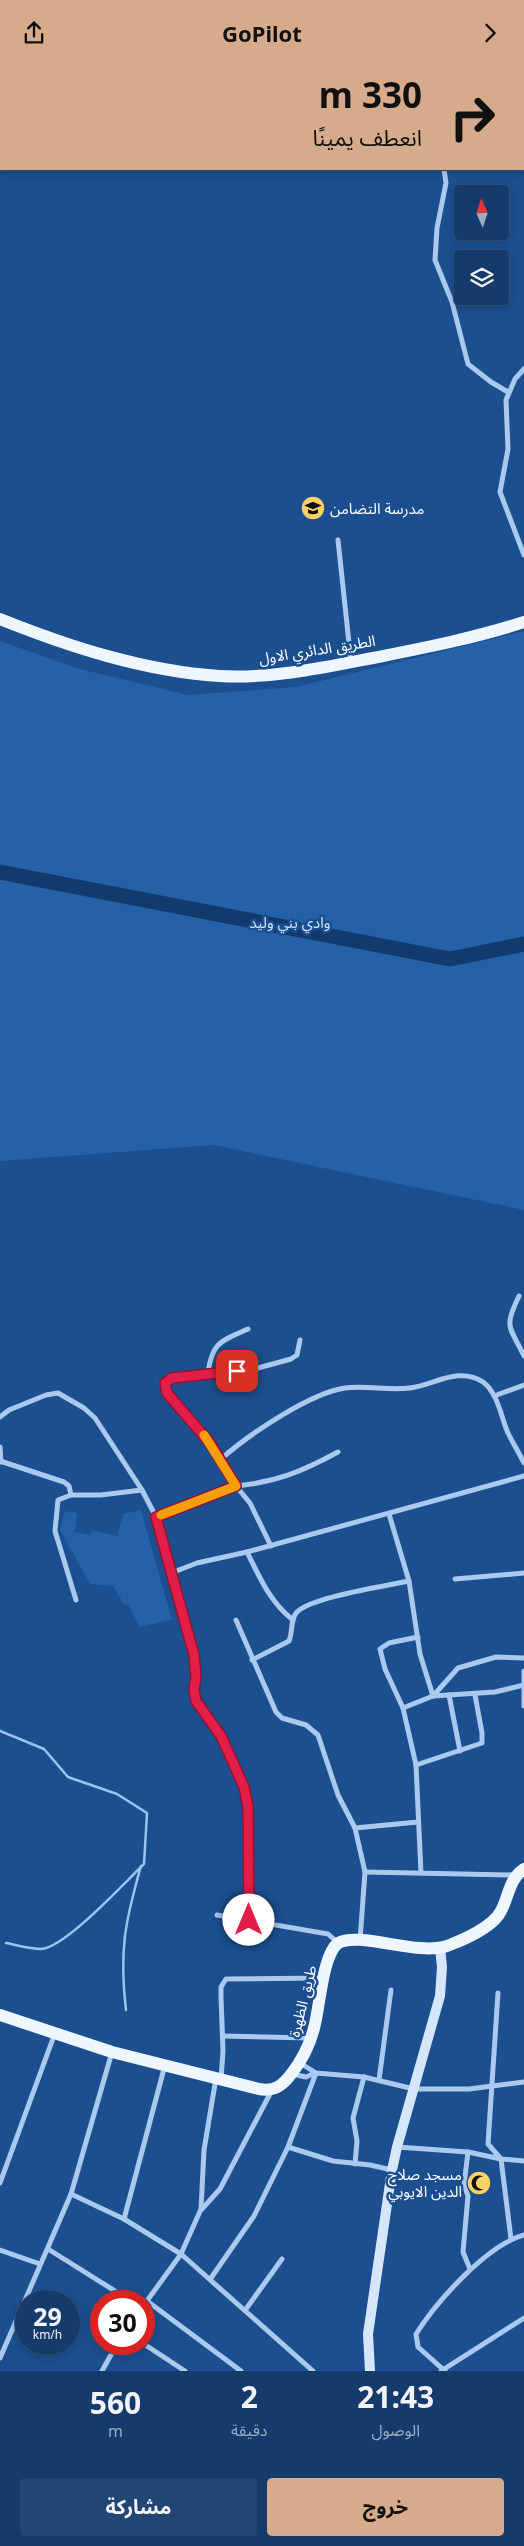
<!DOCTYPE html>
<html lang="ar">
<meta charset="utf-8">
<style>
body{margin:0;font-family:"Noto Sans","Noto Sans Arabic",sans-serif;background:#214673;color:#f1f3f6;direction:rtl;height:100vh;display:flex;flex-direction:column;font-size:19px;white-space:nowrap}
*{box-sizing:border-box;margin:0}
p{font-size:16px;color:#9dadc1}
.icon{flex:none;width:28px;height:28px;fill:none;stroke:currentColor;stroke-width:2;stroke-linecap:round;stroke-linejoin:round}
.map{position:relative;height:2306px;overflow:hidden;direction:ltr}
.sheet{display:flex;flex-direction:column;background:#143b6b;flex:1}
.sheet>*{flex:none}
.top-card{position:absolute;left:0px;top:0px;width:525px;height:105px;box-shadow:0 2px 8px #0003,0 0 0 1px #33557e;direction:rtl;background:#d6ab8b;color:#111;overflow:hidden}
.needle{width:32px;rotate:357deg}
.fabs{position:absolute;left:454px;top:120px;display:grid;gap:10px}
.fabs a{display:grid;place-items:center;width:55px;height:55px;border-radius:5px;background:#143b6b;box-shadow:0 2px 8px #0003,0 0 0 1px #33557e;font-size:25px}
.speed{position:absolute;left:15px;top:2225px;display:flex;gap:10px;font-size:25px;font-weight:700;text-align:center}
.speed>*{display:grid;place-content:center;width:65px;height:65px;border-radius:50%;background:#143b6b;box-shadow:0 2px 8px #0003,0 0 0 1px #33557e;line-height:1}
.speed small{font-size:12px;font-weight:400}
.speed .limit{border:8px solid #d22;background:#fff;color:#111}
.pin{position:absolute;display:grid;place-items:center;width:42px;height:42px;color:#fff;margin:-21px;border-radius:10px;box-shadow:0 2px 8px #0006}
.me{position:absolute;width:55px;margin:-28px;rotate:0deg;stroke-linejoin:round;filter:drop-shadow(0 0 4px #0008)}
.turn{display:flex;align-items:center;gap:18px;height:105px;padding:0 20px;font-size:22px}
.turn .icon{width:65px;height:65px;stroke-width:2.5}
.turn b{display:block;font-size:35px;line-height:42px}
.eta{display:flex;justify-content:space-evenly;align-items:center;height:85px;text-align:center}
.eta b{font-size:30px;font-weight:700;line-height:35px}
.cta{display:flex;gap:10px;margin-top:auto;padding:10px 20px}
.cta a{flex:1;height:58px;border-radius:5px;background:#d6ab8b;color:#111;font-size:20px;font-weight:700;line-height:58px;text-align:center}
.cta a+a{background:#214673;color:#f1f3f6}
header{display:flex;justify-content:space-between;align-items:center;height:65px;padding:0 20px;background:#d6ab8b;color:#111;font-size:22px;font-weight:700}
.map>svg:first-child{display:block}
.green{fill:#2461a8}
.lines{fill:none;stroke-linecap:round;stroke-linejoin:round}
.stream{stroke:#9cc4f0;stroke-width:2.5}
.river{stroke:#123a6d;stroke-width:15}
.street{stroke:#a9c9ee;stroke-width:5}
.secondary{stroke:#d6e6fa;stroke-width:10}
.primary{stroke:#f0f6ff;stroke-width:12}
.route-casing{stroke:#92132f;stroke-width:12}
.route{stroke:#e11d48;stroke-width:9}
.slow{stroke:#f59e0b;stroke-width:9}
.labels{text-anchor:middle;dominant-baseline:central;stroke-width:5;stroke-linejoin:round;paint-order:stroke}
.poi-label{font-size:15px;fill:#fff;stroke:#1b4f8f;text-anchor:start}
.street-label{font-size:15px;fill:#fff;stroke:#1b4f8f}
.park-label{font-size:15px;fill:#cfe3fa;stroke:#1b4f8f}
</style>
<header><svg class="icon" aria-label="forward" viewBox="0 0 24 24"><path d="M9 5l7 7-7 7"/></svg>GoPilot<svg class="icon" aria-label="share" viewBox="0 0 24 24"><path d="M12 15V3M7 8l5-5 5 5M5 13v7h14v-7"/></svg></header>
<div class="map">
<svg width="524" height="2306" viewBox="0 0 524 2306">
<rect width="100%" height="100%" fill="#1b4f8f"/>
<g class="green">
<path d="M 524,566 L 524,1145 L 214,1080 L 0,1096 L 0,576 L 80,604 L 188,630 L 296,622 Z"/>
<path d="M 141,1445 L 172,1555 L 139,1562 L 129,1540 L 124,1539 L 113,1521 L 90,1519 L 60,1465 L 65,1446 L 77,1448 L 75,1467 L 90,1470 L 92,1465 L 117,1471 L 123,1449 Z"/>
</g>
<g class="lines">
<g class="stream">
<path d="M 0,1666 L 44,1684 L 68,1712 L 117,1729 L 147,1748 L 144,1799 C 125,1817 65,1883 41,1884 C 30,1884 17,1880 6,1878"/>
<path d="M 126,1945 C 119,1886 125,1857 141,1801"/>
</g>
<path class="river" d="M 0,807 L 450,894 L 524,879"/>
<g class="street">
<path d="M 433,1 L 433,0"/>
<path d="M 444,104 L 446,118 L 437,163 L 435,195 L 452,237 L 468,299 L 491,317 L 508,327"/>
<path d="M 524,304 L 515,314 L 506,335 L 508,384 L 500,427 L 524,490"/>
<path d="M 338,475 L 351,597"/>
<path d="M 519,1231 C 503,1264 510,1261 524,1291"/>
<path d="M 208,1308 L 251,1305 L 291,1294 L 297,1290 L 300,1275"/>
<path d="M 494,1331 L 524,1320"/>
<path d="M 0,1352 L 9,1345 L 46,1330 L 58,1328 L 84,1343 L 95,1353 L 142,1425 L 156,1452 L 194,1590 L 196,1611 L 194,1625 L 196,1636 L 221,1671 L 244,1722 L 248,1742 L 249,1855"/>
<path d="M 0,1382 L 1,1397"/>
<path d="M 221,1394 C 248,1370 310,1328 345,1323 C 367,1320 388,1326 410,1323 C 434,1320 459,1301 483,1317 C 498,1328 501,1352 508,1368 C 513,1378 519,1388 524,1398"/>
<path d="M 0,1396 L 64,1417 L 69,1421 L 71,1430"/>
<path d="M 236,1421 C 277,1417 303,1406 338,1387"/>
<path d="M 236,1421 L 250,1438 L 271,1481"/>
<path d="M 389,1449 L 409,1516 L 420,1589 L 433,1631"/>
<path d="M 156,1452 L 236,1421 L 210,1378 L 167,1328 L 165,1318 L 172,1313 L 208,1308 C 212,1277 221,1276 248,1264"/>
<path d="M 247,1487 C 260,1513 270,1537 293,1555"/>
<path d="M 171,1508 L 197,1498 L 247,1487 L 524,1411"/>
<path d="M 455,1514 L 524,1508"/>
<path d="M 76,1535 L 55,1466 L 58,1435 L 71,1430 L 101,1430 L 142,1425"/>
<path d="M 236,1555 L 276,1647 L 282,1653 L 306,1660 L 318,1670 L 338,1730 L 355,1763 L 365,1807 L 360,1875"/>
<path d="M 252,1595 L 289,1576 C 293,1567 290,1554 297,1547 C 312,1532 386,1521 409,1516"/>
<path d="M 524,1606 L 524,1641"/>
<path d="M 449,1630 L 460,1686"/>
<path d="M 433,1631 L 458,1603 L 496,1592 L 524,1593"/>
<path d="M 403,1643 L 385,1604 L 380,1584 L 389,1578 L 418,1572"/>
<path d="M 416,1700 L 482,1678 L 482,1668 L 475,1630"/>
<path d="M 355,1763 L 418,1757"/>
<path d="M 365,1807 L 515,1810"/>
<path d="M 421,1808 L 416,1700 L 403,1643 L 433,1631 L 495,1627 L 524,1620"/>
<path d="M 217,1850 L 328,1869 L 337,1877"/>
<path d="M 498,1928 L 488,2079 L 501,2094 L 511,2174"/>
<path d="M 223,1971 L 310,1973"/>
<path d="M 300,1998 L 316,2008 L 364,2012 L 414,2024 L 469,2024 L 524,2017"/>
<path d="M 292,2009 L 306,2012 L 315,2008"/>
<path d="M 221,2014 L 223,1986 L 221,1932 L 221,1922 L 226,1914 L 322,1913"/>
<path d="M 379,2015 L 391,1925"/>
<path d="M 288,2082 L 333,2096 L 370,2100 L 392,2105"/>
<path d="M 397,2082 L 468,2087 L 501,2094 L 524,2096"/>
<path d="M 468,2087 L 464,2120 L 468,2131 L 463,2187 L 470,2204"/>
<path d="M 355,2099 L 357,2076 L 353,2053 L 364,2012"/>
<path d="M 0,2118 L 55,1968"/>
<path d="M 71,2129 L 124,2154 L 181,2189 L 313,2306"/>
<path d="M 202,2144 L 220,2124 L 272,2025"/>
<path d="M 124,2154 L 165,2000"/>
<path d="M 48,2184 L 131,2236"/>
<path d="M 0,2185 L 40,2199"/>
<path d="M 211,2213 L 254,2151 L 288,2082 L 316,2008"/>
<path d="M 147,2236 L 241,2306"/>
<path d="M 144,2240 L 181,2189 L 201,2144 L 204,2085 L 216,2013"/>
<path d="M 246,2244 L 282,2194"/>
<path d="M 144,2279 L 185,2306"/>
<path d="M 0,2293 L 71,2129 L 112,1987"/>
<path d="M 102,2306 L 117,2279"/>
<path d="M 441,2306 L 524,2253"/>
<path d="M 445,2306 L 418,2282 L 416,2269 C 437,2236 487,2180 524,2170"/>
</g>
<path class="secondary" d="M 370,2306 L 368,2269 L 392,2105 L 397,2082 L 440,1931 L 442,1902 L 440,1883"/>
<g class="primary">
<path d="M 0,554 C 70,582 144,606 219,611 C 271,614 322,603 373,593 C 423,583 475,573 524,557"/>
<path d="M 0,1950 L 112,1987 L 259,2024 C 275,2027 283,2020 292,2008 C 302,1995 310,1979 314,1963 C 320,1942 322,1891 338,1878 C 360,1866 416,1891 447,1881 C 463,1875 493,1862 501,1846 C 509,1831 509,1814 524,1804"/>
</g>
</g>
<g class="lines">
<g class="route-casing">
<path id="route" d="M 237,1306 L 172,1313 L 165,1318 L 167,1328 L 210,1378 L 236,1421 L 156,1452 L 194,1590 L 196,1611 L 194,1625 L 196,1636 L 221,1671 L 244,1722 L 248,1742 L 249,1855"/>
</g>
<use href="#route" class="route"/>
<path class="slow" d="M 161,1450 L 236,1421 L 204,1370"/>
</g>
<defs>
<g id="school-disc" transform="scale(1.25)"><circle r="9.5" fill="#ffd166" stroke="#1b4f8f"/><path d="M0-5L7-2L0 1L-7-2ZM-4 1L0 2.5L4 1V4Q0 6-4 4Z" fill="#111"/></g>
<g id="mosque-disc" transform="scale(1.25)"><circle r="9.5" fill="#ffd166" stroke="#1b4f8f"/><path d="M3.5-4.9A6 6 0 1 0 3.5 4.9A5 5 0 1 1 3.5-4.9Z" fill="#111"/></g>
</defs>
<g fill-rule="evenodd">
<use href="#school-disc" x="313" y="443"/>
<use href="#mosque-disc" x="479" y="2118"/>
</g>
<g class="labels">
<g class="poi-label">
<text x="330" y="443">مدرسة التضامن</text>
<text x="462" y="2109" text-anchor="end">مسجد صلاح<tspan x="462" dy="17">الدين الايوبي</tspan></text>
</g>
<g class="street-label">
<text transform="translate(317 584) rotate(-9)">الطريق الدائري الاول</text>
<text transform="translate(302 1936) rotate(-76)">طريق الظهرة</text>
</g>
<g class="park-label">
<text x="290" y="857">وادي بني وليد</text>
</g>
</g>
</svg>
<div class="fabs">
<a><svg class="needle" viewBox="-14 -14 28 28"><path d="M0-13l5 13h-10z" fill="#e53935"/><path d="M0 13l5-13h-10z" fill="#9dadc1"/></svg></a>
<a><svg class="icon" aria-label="layers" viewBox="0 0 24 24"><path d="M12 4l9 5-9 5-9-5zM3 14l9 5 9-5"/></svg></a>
</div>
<div class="speed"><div>29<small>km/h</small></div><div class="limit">30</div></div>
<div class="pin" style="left:237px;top:1306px;background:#d93025"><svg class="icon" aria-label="arrive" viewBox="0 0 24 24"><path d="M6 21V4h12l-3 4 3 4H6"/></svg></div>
<svg class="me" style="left:249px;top:1855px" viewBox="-20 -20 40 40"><circle r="19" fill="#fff"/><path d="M0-13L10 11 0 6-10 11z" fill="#e11d48"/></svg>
<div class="top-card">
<div class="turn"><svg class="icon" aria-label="right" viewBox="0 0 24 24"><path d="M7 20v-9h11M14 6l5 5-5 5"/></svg><div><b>330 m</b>انعطف يمينًا</div></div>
</div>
</div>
<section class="sheet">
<div class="eta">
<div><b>21:43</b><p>الوصول</p></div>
<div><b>2</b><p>دقيقة</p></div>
<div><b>560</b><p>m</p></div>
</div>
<div class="cta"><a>خروج</a><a>مشاركة</a></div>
</section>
